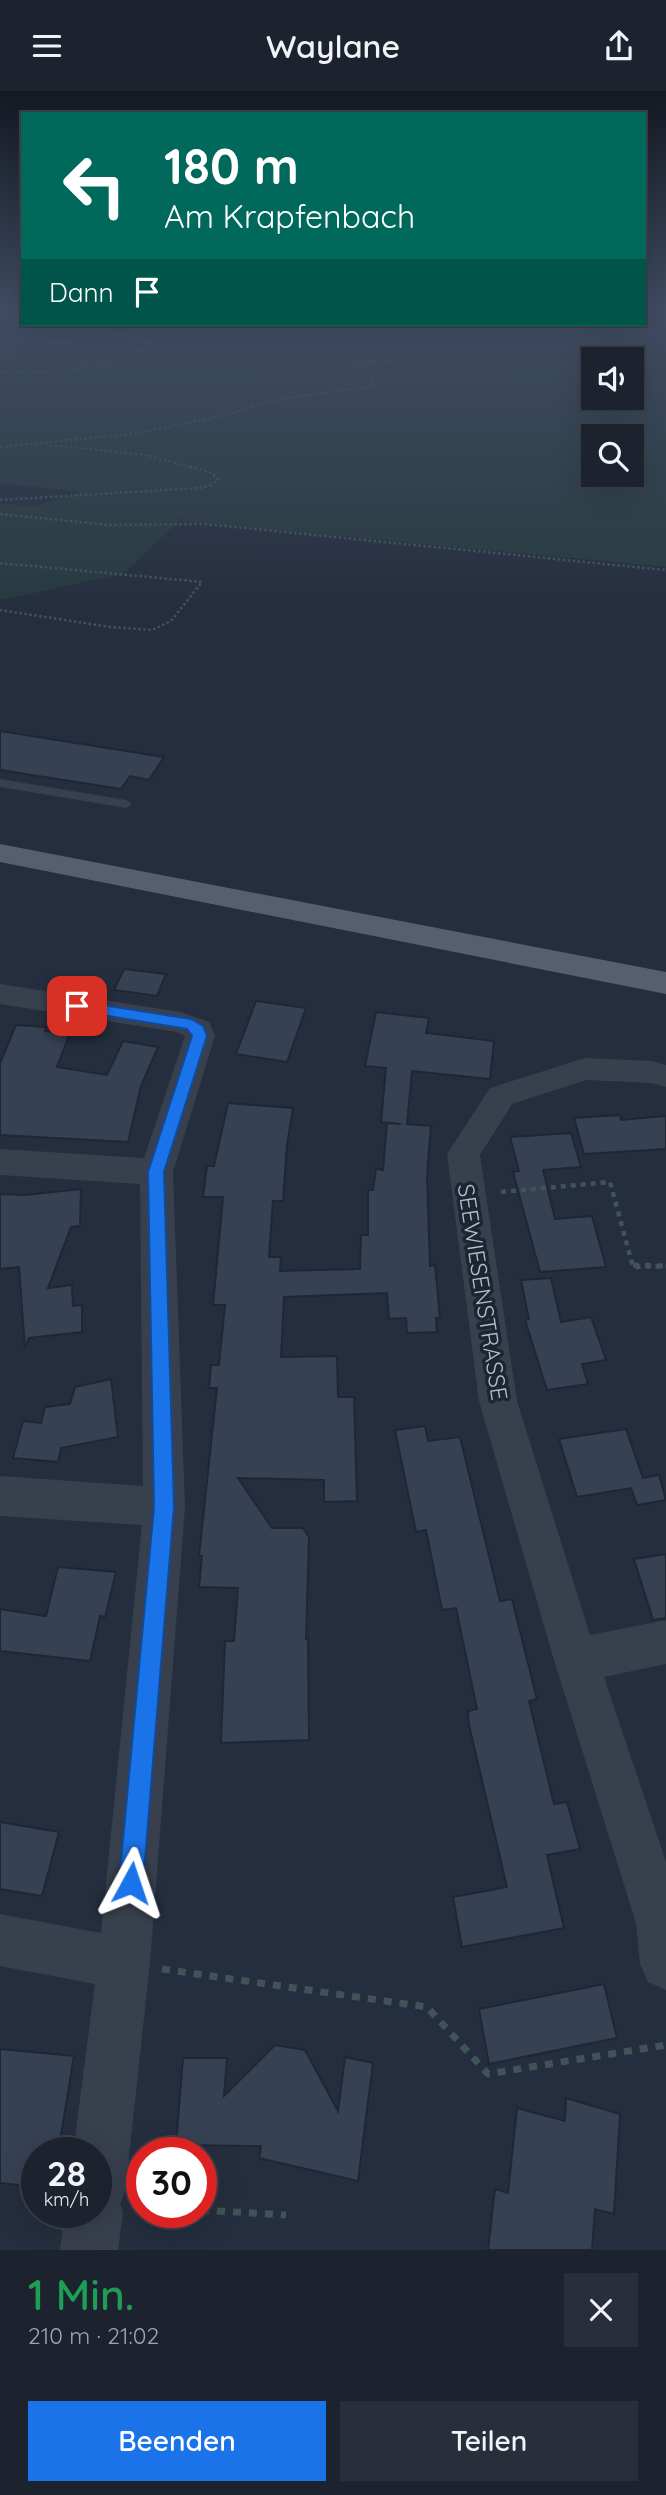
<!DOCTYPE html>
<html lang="de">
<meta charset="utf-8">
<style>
body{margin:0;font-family:Quicksand,sans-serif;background:#292f3a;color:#f1f3f6;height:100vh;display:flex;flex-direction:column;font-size:26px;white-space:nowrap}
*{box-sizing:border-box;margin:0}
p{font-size:23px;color:#a0a4aa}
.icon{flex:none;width:38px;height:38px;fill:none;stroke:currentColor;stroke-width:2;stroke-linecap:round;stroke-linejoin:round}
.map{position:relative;height:2159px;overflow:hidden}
.drawer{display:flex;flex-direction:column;background:#1c222e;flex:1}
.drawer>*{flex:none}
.hud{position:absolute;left:21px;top:21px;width:625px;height:214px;border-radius:0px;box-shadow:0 7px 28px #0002,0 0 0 2px #3a3f4a;background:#00695c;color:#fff;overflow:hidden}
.tools{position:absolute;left:581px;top:256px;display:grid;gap:14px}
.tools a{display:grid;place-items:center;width:63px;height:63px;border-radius:0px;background:#1c222e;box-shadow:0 7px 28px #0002,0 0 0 2px #3a3f4a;font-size:35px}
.speed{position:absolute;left:21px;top:2046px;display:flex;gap:14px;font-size:35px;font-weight:700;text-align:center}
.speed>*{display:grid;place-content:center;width:91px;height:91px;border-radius:50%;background:#1c222e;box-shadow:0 7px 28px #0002,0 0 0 2px #3a3f4a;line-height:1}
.speed small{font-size:18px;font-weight:400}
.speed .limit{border:10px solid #d22;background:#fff;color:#111}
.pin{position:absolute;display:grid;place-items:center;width:60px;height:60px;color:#fff;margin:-30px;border-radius:14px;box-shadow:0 4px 10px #0006}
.me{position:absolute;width:77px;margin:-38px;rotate:5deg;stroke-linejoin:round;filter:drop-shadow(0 0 5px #0008)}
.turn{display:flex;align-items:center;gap:24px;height:147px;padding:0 28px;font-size:32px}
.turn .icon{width:91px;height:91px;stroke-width:2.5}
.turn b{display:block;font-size:49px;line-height:60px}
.then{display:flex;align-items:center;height:66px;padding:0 28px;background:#0003;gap:14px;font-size:26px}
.round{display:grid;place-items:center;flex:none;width:74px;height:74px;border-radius:0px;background:#292f3a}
.overview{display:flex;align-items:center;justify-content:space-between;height:119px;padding:0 28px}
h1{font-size:42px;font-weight:600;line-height:52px;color:#1e9e55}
.button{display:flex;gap:14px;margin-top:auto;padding:14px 28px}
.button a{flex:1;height:80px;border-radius:0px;background:#1a73e8;color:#fff;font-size:28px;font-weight:600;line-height:80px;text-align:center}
.button a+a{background:#292f3a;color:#f1f3f6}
header{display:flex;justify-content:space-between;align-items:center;height:91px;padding:0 28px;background:#1c222e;font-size:32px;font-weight:600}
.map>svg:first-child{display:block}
.green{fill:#273a3f;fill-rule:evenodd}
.building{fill:#374154;stroke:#1f2735;stroke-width:2}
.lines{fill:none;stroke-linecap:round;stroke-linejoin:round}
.path-far4{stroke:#405357;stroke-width:2;stroke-dasharray:2.5 2.5;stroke-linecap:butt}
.path-far3{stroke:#405357;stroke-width:2.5;stroke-dasharray:2.5 2.5;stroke-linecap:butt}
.path-far2{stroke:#405357;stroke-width:4.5;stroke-dasharray:5 5;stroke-linecap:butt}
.path-far1{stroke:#405357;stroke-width:5;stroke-dasharray:6 6;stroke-linecap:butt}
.path{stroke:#405357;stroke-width:7;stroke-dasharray:8 8;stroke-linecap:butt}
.lane{fill:#38404e;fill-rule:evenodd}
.street{fill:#38404e;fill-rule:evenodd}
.primary{fill:#575f6e;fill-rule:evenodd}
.route{fill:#1a73e8;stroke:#114b97;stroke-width:2}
.labels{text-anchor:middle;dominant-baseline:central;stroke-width:7;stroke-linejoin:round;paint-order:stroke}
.street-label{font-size:23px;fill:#b4bbc9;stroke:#1d2533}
</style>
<header><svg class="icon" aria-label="menu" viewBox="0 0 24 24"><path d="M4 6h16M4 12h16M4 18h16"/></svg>Waylane<svg class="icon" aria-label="share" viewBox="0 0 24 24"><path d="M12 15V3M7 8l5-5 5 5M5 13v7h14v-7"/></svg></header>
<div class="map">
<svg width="666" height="2159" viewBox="0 0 666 2159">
<rect width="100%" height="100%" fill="#252e3e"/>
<path class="green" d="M 0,218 L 23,218 L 23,233 L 644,233 L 644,218 L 666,218 L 666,476 L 181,430 L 199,411 L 123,483 L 0,509 L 0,413 L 35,415 L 80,401 L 0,392 ZM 593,268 L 632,268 L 632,306 L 593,306 ZM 593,345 L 632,345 L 632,383 L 593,383 Z"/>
<g class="building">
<path d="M 0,640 L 164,666 L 149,689 L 130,685 L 121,698 L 0,679 Z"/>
<path d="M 124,878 L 166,883 L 157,905 L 114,899 Z"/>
<path d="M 256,910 L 306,917 L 287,971 L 236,963 Z"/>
<path d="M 376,921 L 429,927 L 426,942 L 494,950 L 490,988 L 412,980 L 407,1033 L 431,1035 L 427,1085 L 430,1175 L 435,1174 L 440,1227 L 436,1227 L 437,1241 L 407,1242 L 406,1227 L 389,1228 L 387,1202 L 284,1206 L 281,1266 L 337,1265 L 338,1306 L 354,1306 L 357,1410 L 324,1411 L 324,1389 L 238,1387 L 272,1437 L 303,1437 L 309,1446 L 306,1548 L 308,1548 L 309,1649 L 221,1652 L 225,1550 L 234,1550 L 238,1497 L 199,1496 L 202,1465 L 199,1465 L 217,1297 L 209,1297 L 211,1274 L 219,1274 L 225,1214 L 213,1214 L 223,1106 L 203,1106 L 207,1075 L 214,1075 L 228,1012 L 293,1017 L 287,1054 L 283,1110 L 273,1110 L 269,1166 L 281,1166 L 280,1180 L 360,1178 L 361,1144 L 368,1144 L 368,1099 L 373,1099 L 376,1078 L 383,1079 L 387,1032 L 401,1033 L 381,1031 L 386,977 L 365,975 Z"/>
<path d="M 16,934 L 46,936 L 45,940 L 70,942 L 57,976 L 107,984 L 123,950 L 158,956 L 141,995 L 128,1051 L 0,1044 L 0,972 Z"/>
<path d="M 620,1024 L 621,1029 L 666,1025 L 666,1058 L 584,1063 L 574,1027 Z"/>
<path d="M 571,1042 L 581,1076 L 543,1079 L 555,1128 L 592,1125 L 606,1176 L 540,1181 L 513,1081 L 519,1080 L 510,1046 Z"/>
<path d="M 81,1098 L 80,1135 L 71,1136 L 48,1197 L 72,1194 L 73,1215 L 82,1214 L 82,1241 L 29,1247 L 25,1258 L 19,1176 L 0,1178 L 0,1103 L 25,1104 Z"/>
<path d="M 551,1187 L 561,1231 L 591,1226 L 606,1269 L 582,1273 L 588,1293 L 547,1299 L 525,1229 L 529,1228 L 521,1189 Z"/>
<path d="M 111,1288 L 118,1346 L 61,1357 L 58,1371 L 13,1367 L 23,1330 L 41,1332 L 45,1316 L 70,1313 L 75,1296 Z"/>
<path d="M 425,1335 L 428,1350 L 460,1346 L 500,1510 L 512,1508 L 537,1608 L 529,1610 L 554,1713 L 567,1711 L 580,1758 L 547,1764 L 564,1837 L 462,1856 L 453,1806 L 507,1796 L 469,1634 L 468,1620 L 477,1618 L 456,1517 L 442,1519 L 426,1439 L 416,1441 L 395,1339 Z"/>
<path d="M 626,1338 L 643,1387 L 659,1384 L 666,1409 L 637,1414 L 631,1397 L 577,1406 L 559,1348 Z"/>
<path d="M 666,1463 L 666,1527 L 653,1529 L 634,1468 Z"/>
<path d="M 58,1476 L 116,1481 L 105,1526 L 100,1525 L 90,1570 L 0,1560 L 0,1518 L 46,1525 Z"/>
<path d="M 0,1731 L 59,1741 L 42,1805 L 0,1798 Z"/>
<path d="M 604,1893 L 617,1947 L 489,1973 L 479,1918 Z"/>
<path d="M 275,1954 L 305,1959 L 338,2020 L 345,1966 L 373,1972 L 358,2090 L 259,2067 L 261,2055 L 176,2054 L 183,1967 L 227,1967 L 224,2005 Z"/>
<path d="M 0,1958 L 74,1965 L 58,2062 L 37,2062 L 37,2096 L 0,2092 Z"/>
<path d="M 566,2007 L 620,2023 L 614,2123 L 595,2118 L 592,2159 L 488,2159 L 495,2098 L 508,2102 L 517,2017 L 565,2030 Z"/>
</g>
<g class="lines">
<g class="path-far4">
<path d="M 8,218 L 23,226"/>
<path d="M 50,233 L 139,247 L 152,254 L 148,260"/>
<path d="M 506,233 L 666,245"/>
<path d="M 0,243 L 32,246"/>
<path d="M 0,250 L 30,249 L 148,260 C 99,277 52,284 0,281"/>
<path d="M 50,354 L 147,364 L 194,377"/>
<path d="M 0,356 L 131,343 L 217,326 L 280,308 L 359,297 L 370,295 L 372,286 L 352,276 L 364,272 L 443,263"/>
</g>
<g class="path-far3">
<path d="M 0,409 L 200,397 L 211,394 L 218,388 L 212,382 L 187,375"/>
<path d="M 0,423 L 108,434 L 203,433 L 666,479"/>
<path d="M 0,472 L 202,491 L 171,530 L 152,539 L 110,536 L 0,519"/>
</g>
<path class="path-far2" d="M 501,1101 L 610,1091 L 633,1176 L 666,1175"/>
<path class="path-far1" d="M 633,1174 L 666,1175"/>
<g class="path">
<path d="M 162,1878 L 427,1916 L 488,1983 L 666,1954"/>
<path d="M 201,2119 L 286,2124"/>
</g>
<path class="lane" d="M 0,688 L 126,709 L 132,713 L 126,717 L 0,696 Z"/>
<g class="street">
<path d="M 0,893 L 181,921 L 209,931 L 215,945 L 173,1081 L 185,1416 L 150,1872 L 125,2101 L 120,2113 L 123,2121 L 118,2159 L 60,2159 L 65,2121 L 96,2121 L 96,2062 L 73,2062 L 95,1893 L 0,1875 L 0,1823 L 101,1842 L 142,1434 L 0,1425 L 0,1385 L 143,1395 L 140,1093 L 0,1084 L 0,1058 L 144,1067 L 185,945 L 176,941 L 0,913 Z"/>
<path d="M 585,967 L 652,970 L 666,974 L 666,996 L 652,992 L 586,989 L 512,1013 L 480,1064 L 517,1310 L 590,1544 L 666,1529 L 666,1573 L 604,1586 L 666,1771 L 666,1899 L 648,1891 L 640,1873 L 636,1832 L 554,1569 L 479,1310 L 447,1063 L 490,997 Z"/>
</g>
<path class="primary" d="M 0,753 L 666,881 L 666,903 L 0,771 Z"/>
</g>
<linearGradient id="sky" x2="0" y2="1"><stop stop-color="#141922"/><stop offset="0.42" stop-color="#404c63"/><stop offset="1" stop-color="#404c63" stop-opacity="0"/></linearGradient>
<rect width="666" height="520" fill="url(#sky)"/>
<path class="route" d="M 77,910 L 191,928 L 203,935 L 207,945 L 164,1081 L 174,1416 L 143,1792 L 139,1800 L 131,1804 L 122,1800 L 119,1792 L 154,1416 L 148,1081 L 192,945 L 187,938 L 72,919 L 70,915 Z"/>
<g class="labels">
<g class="street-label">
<text transform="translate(483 1201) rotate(81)">SEEWIESENSTRASSE</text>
</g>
</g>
</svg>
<div class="tools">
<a><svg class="icon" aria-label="sound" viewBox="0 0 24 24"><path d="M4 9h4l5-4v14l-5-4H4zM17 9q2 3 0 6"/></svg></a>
<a><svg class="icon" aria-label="search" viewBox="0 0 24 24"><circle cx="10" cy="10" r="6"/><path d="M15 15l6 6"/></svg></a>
</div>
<div class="speed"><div>28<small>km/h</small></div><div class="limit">30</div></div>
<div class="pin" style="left:77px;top:915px;background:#d93025"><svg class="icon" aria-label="arrive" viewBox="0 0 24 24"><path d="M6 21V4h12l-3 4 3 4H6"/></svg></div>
<svg class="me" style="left:131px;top:1792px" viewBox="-20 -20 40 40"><path d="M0-17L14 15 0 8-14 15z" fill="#1a73e8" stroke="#fff" stroke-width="4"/></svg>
<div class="hud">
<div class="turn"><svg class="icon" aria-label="left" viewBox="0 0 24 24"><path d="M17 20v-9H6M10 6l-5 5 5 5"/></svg><div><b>180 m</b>Am Krapfenbach</div></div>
<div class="then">Dann<svg class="icon" aria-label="arrive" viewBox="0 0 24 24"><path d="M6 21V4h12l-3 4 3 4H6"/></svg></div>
</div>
</div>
<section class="drawer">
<div class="overview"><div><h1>1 Min.</h1><p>210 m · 21:02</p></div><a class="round"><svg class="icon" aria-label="close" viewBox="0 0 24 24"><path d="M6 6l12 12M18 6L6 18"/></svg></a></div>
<div class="button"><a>Beenden</a><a>Teilen</a></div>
</section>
